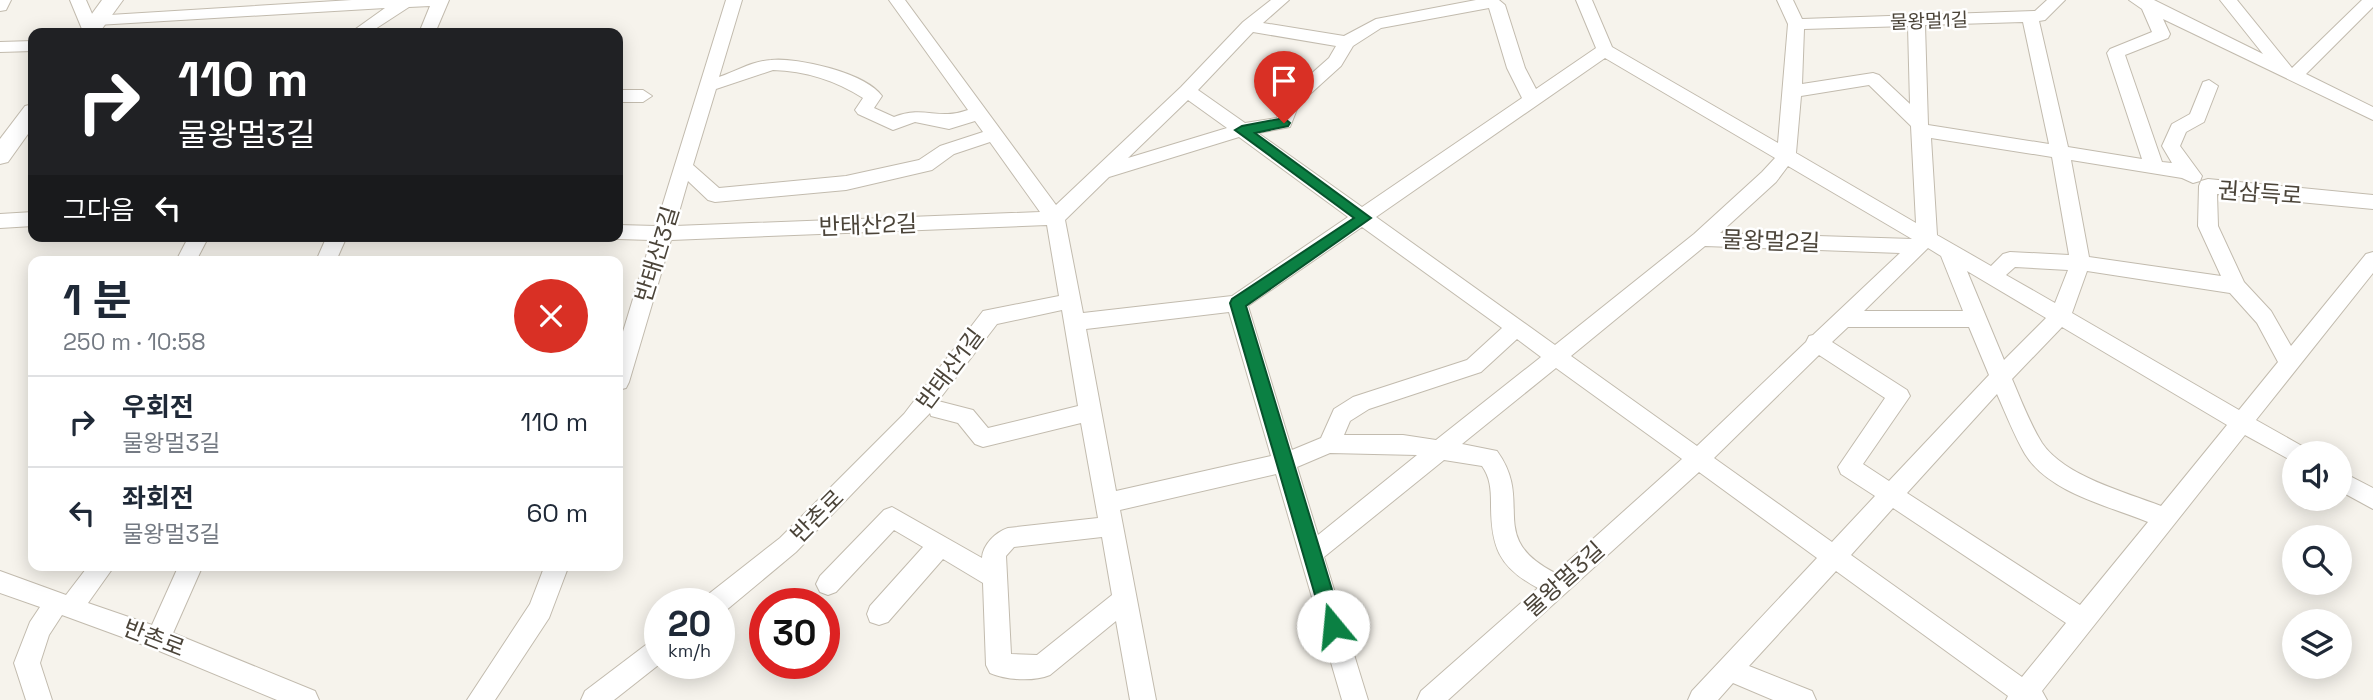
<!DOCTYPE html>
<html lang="ko">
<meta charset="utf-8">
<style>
body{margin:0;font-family:"Space Grotesk","Noto Sans KR",sans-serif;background:#f2f2f3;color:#1f2937;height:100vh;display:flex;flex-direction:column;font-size:26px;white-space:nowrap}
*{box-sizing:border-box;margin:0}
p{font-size:23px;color:#747a83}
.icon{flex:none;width:38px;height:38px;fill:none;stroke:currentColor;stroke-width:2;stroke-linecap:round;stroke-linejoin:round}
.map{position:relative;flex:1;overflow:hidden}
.details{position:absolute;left:28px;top:256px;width:595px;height:315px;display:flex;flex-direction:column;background:#fff;border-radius:14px;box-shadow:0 4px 18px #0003}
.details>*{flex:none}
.banner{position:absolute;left:28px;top:28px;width:595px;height:214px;border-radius:14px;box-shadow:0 4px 18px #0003;background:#202124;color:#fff;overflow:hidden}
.fabs{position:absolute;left:2282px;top:441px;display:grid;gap:14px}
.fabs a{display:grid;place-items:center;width:70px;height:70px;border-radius:50%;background:#fff;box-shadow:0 4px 18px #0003;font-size:35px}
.speed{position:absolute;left:644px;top:588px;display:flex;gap:14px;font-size:35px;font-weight:700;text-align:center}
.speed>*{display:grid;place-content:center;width:91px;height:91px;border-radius:50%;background:#fff;box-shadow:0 4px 18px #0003;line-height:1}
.speed small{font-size:18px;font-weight:400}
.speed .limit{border:10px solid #d22;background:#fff;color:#111}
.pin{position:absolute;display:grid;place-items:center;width:60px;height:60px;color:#fff;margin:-72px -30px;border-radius:50% 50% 50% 0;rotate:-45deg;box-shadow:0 0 7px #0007}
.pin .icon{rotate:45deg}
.me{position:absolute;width:77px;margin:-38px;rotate:343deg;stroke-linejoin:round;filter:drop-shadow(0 0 5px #0008)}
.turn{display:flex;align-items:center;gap:24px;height:147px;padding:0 35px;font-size:32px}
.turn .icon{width:91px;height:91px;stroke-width:2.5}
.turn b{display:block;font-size:49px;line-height:60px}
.then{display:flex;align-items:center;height:66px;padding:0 35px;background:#0003;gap:14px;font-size:26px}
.round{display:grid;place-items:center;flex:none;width:74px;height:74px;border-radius:37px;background:#f2f2f3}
.overview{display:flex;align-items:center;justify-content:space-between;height:119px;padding:0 35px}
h1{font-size:42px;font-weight:700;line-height:52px}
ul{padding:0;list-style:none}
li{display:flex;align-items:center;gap:21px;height:91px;padding:0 35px;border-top:2px solid #e0e1e3}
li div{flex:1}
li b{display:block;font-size:26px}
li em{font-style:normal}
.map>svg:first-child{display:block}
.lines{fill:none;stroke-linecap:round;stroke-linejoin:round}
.minor-casing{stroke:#c2bbae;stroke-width:2}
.tertiary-casing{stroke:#c2bbae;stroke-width:2}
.minor{fill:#fff;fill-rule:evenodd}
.tertiary{fill:#fff;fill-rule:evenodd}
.route{fill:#0b8043;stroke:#07532c;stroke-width:2}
.labels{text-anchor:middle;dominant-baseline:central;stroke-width:5;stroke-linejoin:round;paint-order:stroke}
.far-street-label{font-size:19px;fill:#4b4439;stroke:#fff}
.street-label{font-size:23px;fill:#4b4439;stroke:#fff}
</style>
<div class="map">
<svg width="2373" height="700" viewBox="0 0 2373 700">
<rect width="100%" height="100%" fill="#f6f3ec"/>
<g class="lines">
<g class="minor-casing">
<g id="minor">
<path d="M 0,0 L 11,0 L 6,10 L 0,11 Z"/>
<path d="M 70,0 L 86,0 L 93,16 L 352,0 L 449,0 L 435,33 L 419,33 L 430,6 L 409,7 L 369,33 L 350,33 L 385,8 L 97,25 L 96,33 L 86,33 L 82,29 Z"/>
<path d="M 726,0 L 742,0 L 719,77 C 737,71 752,61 771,60 C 798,57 866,73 882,96 L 874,108 L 894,117 C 925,105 937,121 968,110 L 889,0 L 905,0 L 1056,205 L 1181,87 L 1243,22 L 1271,0 L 1289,0 L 1263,23 L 1344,36 L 1376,19 L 1476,0 L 1499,0 L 1505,5 L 1525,68 L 1536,89 L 1596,48 L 1576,0 L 1592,0 L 1612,47 L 1778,143 L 1788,24 L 1777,0 L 1793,0 L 1802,19 L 2035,11 L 2047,0 L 2065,0 L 2045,20 L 2039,21 L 2068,147 L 2142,159 L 2107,53 L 2110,49 L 2152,32 L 2142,9 L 2129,0 L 2154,0 L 2263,54 L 2220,0 L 2237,0 L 2292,68 L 2362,0 L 2373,0 L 2373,7 L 2306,74 L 2373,107 L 2373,120 L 2163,19 L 2170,34 L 2168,38 L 2125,55 L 2162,162 L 2172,163 L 2162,146 L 2172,124 L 2190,114 L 2203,82 L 2209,80 L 2218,86 L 2204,122 L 2186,132 L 2180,146 L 2202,176 L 2200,181 L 2193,183 L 2182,178 L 2071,160 L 2089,257 L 2221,276 L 2198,226 L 2199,186 L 2201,181 L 2208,179 L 2373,195 L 2373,209 L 2217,194 L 2218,226 L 2244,282 L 2271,311 L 2291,346 L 2366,254 L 2373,252 L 2373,273 L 2256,420 L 2302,446 L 2305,453 L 2294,453 L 2294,462 L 2245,435 L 2042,691 L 2047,700 L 2006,700 L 2008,696 L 1836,571 L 1749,666 L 1812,691 L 1816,700 L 1773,700 L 1733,683 L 1718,700 L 1688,700 L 1692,691 L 1817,558 L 1699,472 L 1448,700 L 1417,700 L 1421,691 L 1538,588 C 1498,567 1491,546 1491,503 C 1491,489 1490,477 1482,466 L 1444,460 L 1324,557 L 1368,700 L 1342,700 L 1276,474 L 1120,510 L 1156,700 L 1130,700 L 1116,621 L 1050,675 C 1033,682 1006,680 990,673 L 986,665 L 983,583 L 943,559 L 888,622 L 879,625 L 870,622 L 867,614 L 870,606 L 923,547 L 894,530 L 836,592 L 828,595 L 820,592 L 816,584 L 820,576 L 884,510 L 892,507 L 982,558 C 983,544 996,532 1008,528 L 1098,518 L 1081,423 L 983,447 L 975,444 L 958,423 L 931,416 L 930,413 L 796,552 L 724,612 L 719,613 L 719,604 L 703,604 L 706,596 L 780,538 L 904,414 L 983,311 L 1059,296 L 1047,225 L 671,240 L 629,382 L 626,388 L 618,390 L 618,348 L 651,240 L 618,239 L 611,236 L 618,236 L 618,225 L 656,226 ZM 1489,8 L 1507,68 L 1522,98 L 1362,207 L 1258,133 L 1290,127 L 1299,104 L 1341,66 L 1353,46 L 1381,28 ZM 2023,22 L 2049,144 L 1928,125 L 1925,25 ZM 1908,26 L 1910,104 L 1879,75 L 1873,73 L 1802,84 L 1804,29 ZM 1253,32 L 1336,46 L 1329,58 L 1285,97 L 1277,118 L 1245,123 L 1198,90 ZM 1605,58 L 1775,158 L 1762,172 L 1694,234 L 1555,345 L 1376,217 ZM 773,70 C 805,71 835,80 863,98 L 855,110 L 858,114 L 893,130 L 915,122 L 949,129 L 975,121 L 983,132 L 940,146 L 919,160 L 846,176 L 719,188 L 693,165 L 716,89 ZM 1869,85 L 1911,126 L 1916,223 L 1796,153 L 1801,96 ZM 1188,100 L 1227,128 L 1128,158 ZM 1239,137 L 1348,217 L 1232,296 L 1083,313 L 1065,220 L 1109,177 ZM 1931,138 L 2052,157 L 2069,255 L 2010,252 L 2003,254 L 1991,266 L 1937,235 ZM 990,142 L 1040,212 L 675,226 L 688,181 L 708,200 L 715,202 L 846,190 L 932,170 L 954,154 ZM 1788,166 L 1912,239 L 1720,233 L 1776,182 ZM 1362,227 L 1502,328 L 1467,360 L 1353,397 L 1334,409 L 1321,438 L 1292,450 L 1248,306 ZM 1705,246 L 1900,253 L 1813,335 L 1809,336 L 1806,342 L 1697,446 L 1571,356 ZM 1928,248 L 1941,256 L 1963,311 L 1864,311 ZM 2015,267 L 2068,270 L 2055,303 L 2006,275 ZM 1967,271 L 2046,318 L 2004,360 ZM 2087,271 L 2230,293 L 2257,323 L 2278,362 L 2239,410 L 2072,313 ZM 1062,310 L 1078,406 L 988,428 L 973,410 L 938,401 L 997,324 ZM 1229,312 L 1271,456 L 1116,491 L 1086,329 ZM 1848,327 L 1969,327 L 1989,375 L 1889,481 L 1863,464 L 1910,396 L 1907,390 L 1832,342 ZM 2062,327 L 2227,425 L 2161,506 C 2125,492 2064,476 2042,443 C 2030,424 2021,400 2012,379 ZM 1517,339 L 1541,357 L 1436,440 L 1403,435 L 1344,435 L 1350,421 L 1369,409 L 1481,372 ZM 1819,355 L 1885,398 L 1838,467 L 1841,474 L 1875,496 L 1832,542 L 1714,458 ZM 1556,368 L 1682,459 L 1555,573 C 1485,537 1535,503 1497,451 L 1462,444 ZM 1997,394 C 2006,414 2014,435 2025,454 C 2049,493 2109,506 2148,522 L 2080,605 L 1907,493 ZM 1330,453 L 1417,455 L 1318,535 L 1297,467 ZM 1893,508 L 2066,623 L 2022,677 L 1851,555 ZM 1102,537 L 1112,595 L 1037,655 L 1011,654 L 1006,556 L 1014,547 Z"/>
<path d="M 33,41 L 33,51 L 0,52 L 0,42 Z"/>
<path d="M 618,90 L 643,90 L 652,96 L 643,102 L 618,102 Z"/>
<path d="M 33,212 L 33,226 L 0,228 L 0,214 Z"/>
<path d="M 189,236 L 209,236 L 196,261 L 176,261 Z"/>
<path d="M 327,236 L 347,236 L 336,261 L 316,261 Z"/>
<path d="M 2340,471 L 2373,488 L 2373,509 L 2340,491 Z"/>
<path d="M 89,565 L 115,565 L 88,603 L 152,625 L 179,565 L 203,565 L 173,633 L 315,691 L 319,700 L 277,700 L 152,648 L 62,615 L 49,635 L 40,663 L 52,700 L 26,700 L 14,663 L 30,622 L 40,607 L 0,593 L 0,571 L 66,595 Z"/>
<path d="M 545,565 L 569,565 L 549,618 L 495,700 L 467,700 L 530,604 Z"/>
<path d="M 660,638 L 661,663 L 614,700 L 581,700 L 585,691 L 651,641 Z"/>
</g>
</g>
<g class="tertiary-casing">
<g id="tertiary">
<path d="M 102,0 L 123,0 L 99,33 L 78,33 Z"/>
<path d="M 33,104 L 33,127 L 8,162 L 0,164 L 0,139 L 25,106 Z"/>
</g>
</g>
<use href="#minor" class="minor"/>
<use href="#tertiary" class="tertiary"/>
</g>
<path class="route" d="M 1284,118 L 1290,123 L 1288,126 L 1255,133 L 1371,218 L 1246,306 L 1343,626 L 1340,632 L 1333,635 L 1327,632 L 1324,626 L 1230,303 L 1232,299 L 1354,218 L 1235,130 L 1242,126 Z"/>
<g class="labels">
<g class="far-street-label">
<text transform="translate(1929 21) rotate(-2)">물왕멀1길</text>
</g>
<g class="street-label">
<text transform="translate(2260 193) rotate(4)">권삼득로</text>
<text transform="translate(868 225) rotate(-2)">반태산2길</text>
<text transform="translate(1771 241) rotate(2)">물왕멀2길</text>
<text transform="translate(657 254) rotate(-73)">반태산3길</text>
<text transform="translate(950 369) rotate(-53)">반태산1길</text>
<text transform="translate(817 516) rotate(-45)">반촌로</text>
<text transform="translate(1564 579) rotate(-42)">물왕멀3길</text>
<text transform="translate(154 638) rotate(21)">반촌로</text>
</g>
</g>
</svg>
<div class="fabs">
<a><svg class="icon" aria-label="sound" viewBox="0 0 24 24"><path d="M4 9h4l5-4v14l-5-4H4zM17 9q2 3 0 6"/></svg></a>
<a><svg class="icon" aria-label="search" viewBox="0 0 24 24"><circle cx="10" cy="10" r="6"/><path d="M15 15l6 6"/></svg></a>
<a><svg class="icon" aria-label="layers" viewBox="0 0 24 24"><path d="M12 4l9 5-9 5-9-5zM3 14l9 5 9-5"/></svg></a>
</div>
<div class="speed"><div>20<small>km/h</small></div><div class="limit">30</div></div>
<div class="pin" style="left:1284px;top:123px;background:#d93025"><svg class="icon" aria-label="arrive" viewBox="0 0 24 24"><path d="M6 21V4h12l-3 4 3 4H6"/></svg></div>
<svg class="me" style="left:1333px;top:626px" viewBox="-20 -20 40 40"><circle r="19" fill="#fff"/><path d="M0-13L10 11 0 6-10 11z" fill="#0b8043"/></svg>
<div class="banner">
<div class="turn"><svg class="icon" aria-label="right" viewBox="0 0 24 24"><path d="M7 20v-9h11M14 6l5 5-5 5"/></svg><div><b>110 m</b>물왕멀3길</div></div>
<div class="then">그다음<svg class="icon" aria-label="left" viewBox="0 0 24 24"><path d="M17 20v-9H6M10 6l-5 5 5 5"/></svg></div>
</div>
<section class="details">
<div class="overview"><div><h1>1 분</h1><p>250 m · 10:58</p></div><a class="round" style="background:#d93025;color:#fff"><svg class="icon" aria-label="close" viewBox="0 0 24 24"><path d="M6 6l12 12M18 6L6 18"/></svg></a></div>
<ul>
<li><svg class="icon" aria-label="right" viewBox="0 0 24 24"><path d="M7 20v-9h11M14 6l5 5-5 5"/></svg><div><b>우회전</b><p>물왕멀3길</p></div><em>110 m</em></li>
<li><svg class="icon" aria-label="left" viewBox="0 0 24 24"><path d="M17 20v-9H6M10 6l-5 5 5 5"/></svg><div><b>좌회전</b><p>물왕멀3길</p></div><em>60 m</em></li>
</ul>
</section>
</div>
